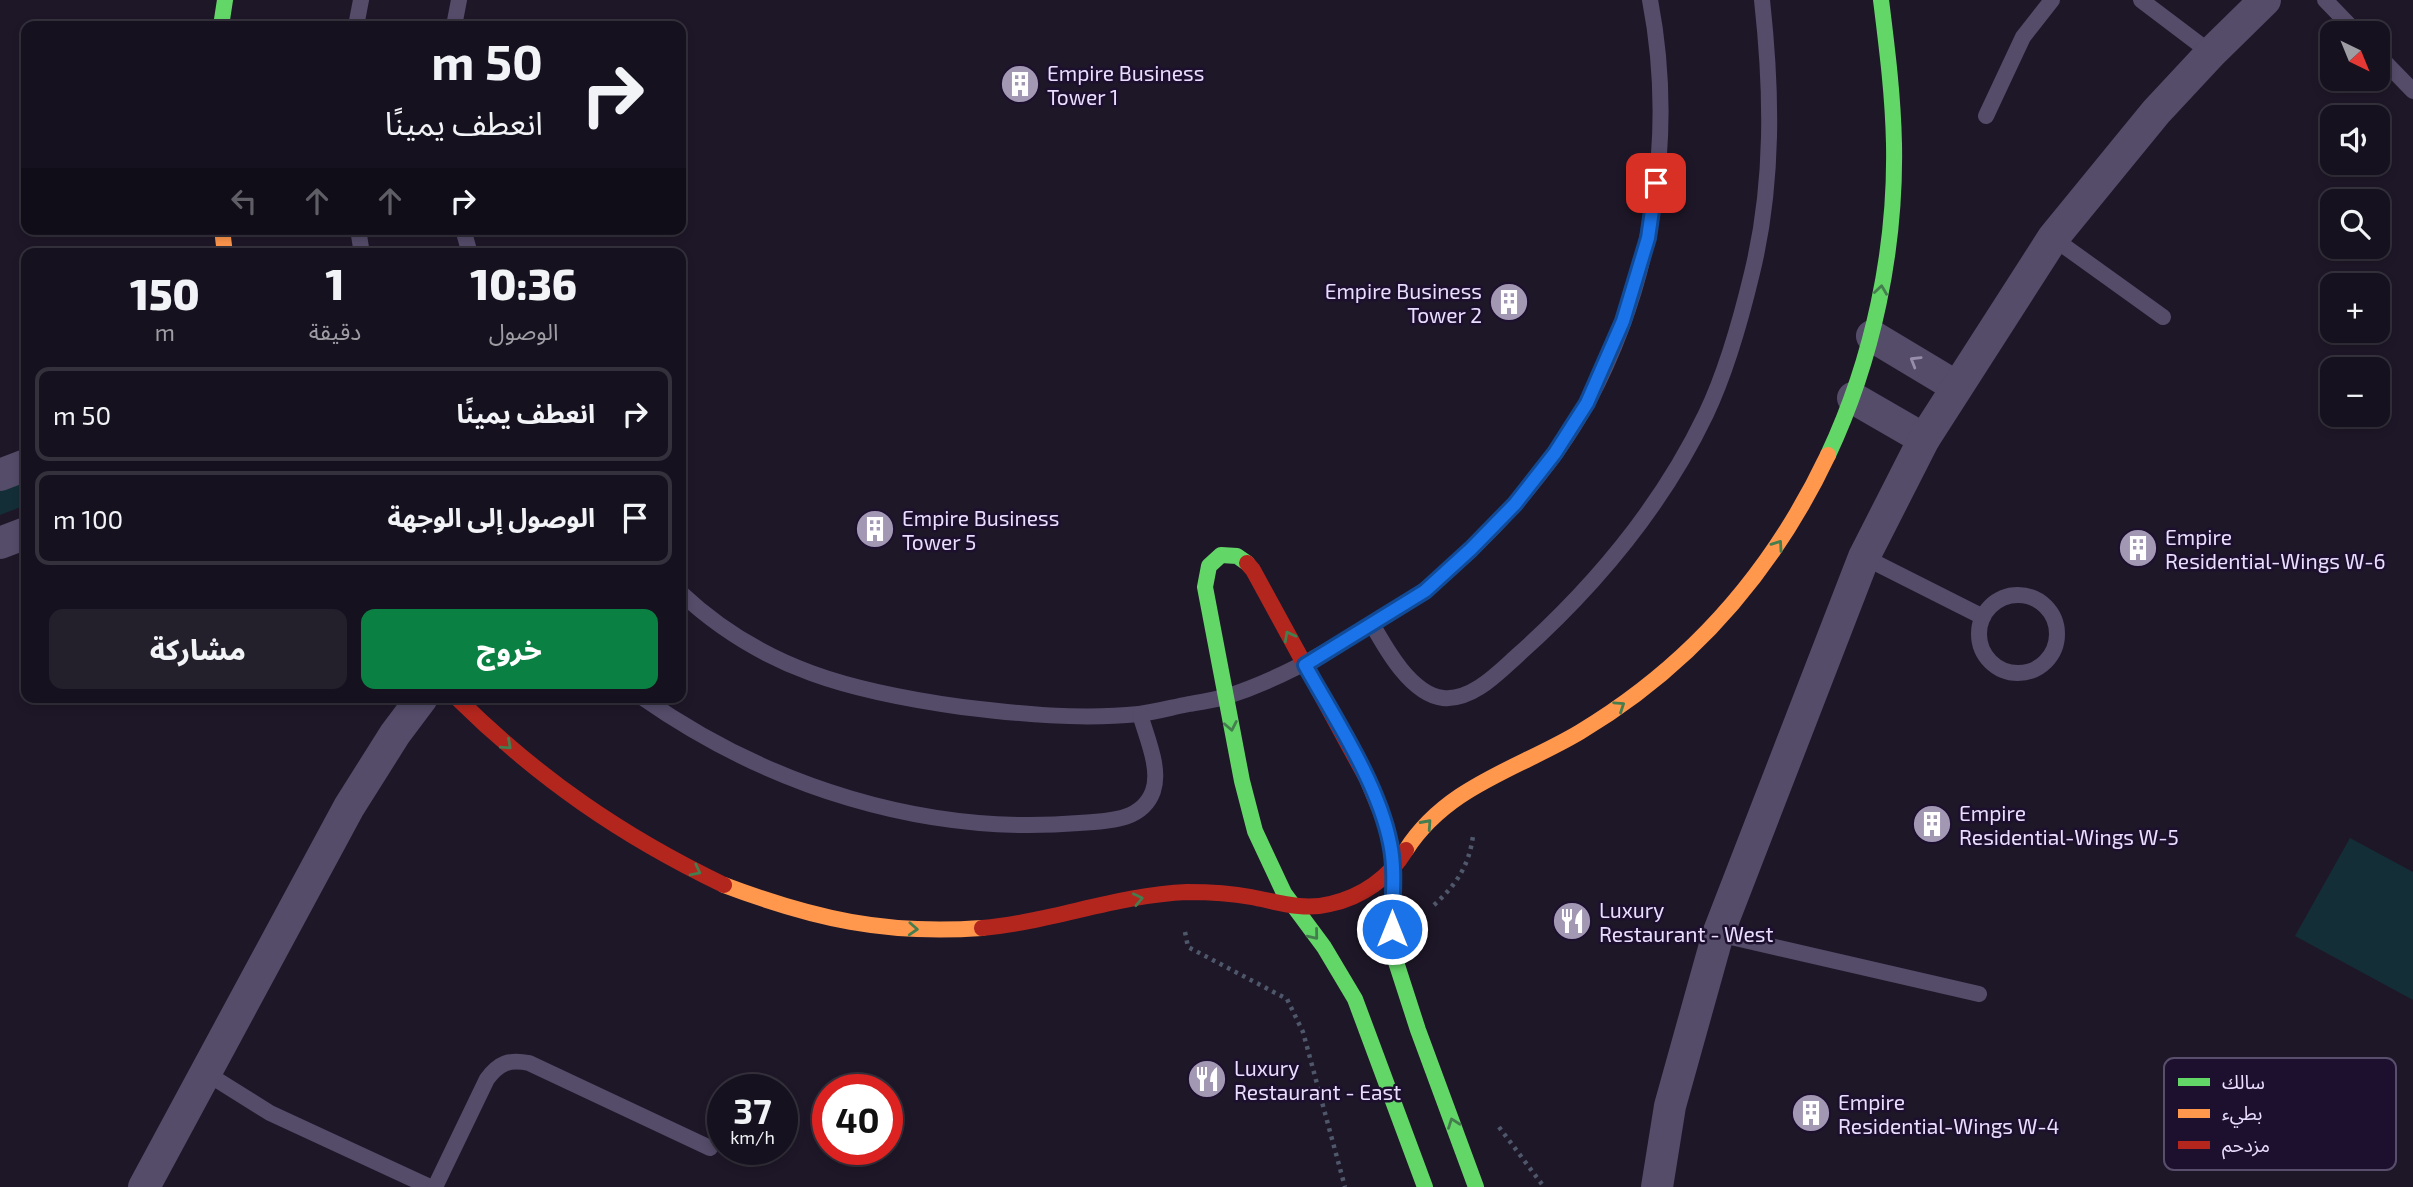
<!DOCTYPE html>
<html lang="ar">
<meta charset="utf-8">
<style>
body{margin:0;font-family:"Exo 2","Noto Sans Arabic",sans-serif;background:#231f2b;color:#f1f3f6;direction:rtl;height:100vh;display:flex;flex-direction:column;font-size:26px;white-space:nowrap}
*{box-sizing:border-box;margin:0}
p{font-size:23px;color:#9e9da4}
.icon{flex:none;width:38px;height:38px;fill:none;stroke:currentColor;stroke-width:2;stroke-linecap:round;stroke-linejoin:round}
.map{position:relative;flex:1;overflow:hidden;direction:ltr}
.details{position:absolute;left:21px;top:248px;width:665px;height:455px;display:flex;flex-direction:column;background:#16111e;border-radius:14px;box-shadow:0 4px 10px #0003,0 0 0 2px #35313c;direction:rtl}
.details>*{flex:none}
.hud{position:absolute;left:21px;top:21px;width:665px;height:214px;border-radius:14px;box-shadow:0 4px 10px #0003,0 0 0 2px #35313c;direction:rtl;background:#16111e;color:#f1f3f6;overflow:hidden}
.needle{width:46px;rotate:137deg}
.controls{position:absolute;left:2320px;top:21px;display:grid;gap:14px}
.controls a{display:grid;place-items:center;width:70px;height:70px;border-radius:14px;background:#16111e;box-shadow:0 4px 10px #0003,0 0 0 2px #35313c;font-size:35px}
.speed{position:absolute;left:707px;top:1074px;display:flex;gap:14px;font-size:35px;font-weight:700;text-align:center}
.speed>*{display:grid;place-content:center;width:91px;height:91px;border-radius:50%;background:#16111e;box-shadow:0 4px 10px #0003,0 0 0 2px #35313c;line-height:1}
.speed small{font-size:18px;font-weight:400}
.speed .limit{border:10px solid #d22;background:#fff;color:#111}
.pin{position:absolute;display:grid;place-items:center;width:60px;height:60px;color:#fff;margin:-30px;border-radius:14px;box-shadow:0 4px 10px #0006}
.me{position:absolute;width:77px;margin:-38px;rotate:0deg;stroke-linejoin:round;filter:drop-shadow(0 0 5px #0008)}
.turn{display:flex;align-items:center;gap:24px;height:147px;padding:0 28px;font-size:32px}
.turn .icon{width:91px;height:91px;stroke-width:2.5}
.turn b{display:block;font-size:49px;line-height:60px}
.lanes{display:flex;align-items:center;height:66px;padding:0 28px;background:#0003;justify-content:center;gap:35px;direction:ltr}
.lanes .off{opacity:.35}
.eta{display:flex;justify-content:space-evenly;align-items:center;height:119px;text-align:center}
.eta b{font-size:42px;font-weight:800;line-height:49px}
.action{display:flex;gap:14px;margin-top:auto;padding:14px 28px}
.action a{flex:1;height:80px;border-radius:14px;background:#0b8043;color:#fff;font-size:28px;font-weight:800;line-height:80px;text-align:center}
.action a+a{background:#231f2b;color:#f1f3f6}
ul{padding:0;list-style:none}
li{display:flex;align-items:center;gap:21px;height:94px;margin:0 14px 10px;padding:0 14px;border:4px solid #35313c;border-radius:14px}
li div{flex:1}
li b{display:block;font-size:26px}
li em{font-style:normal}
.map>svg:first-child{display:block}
.green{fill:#142e37}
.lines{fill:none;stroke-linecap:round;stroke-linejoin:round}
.path{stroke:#4f576b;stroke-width:4.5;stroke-dasharray:3.5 5;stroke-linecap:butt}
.lane{stroke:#544c69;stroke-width:16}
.street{stroke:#544c69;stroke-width:32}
.fast{stroke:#63d668;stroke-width:16}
.slow{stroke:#ff974d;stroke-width:16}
.jam{stroke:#b3261e;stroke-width:16}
.oneway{stroke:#447d4e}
.oneway2{stroke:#988eac}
.route-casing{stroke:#114b97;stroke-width:18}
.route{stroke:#1a73e8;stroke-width:12}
.labels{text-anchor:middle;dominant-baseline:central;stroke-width:5;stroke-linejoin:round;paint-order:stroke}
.poi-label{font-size:21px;fill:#eadeff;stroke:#1d102f;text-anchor:start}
.key{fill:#1d102f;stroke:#5a4e6d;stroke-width:2}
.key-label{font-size:19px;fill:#eadeff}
</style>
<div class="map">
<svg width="2413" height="1187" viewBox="0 0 2413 1187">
<rect width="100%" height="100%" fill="#1e1728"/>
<g class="green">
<path d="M 26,478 L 26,505 L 0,515 L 0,488 Z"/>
<path d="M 2350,838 L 2413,872 L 2413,1000 L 2295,936 Z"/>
</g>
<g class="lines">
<g class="path">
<path d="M 1434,905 C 1456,885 1469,866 1473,836"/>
<path d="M 1185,932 L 1188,947 L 1287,999 L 1303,1032 L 1345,1187"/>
<path d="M 1499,1127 L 1544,1187"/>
</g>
<g class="lane">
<path d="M 2141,0 L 2211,53"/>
<path d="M 2325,0 L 2357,33"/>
<path d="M 356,26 L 361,0"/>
<path d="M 454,26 L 459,0"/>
<path d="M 2378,55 L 2413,91"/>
<path d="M 1986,116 L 2023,37 L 2052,0"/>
<path d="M 358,229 L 362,254"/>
<path d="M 463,229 L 470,254"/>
<path d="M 2053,238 L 2163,317"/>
<path d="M 1864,557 L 1983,617"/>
<path d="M 681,593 C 763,670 854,692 962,707 C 1020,714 1080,720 1139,714 C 1156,712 1173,707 1189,704 C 1201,702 1214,700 1225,697 C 1275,681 1320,656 1364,629 C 1385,616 1407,604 1426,589 C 1488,540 1551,470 1589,400 C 1653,279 1676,135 1650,0"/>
<circle cx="2018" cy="634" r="39"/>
<path d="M 1372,624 C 1386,649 1411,694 1443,698 C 1472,701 1498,673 1518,655 C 1594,587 1662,506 1706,414 C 1726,372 1741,319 1752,273 C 1774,183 1772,91 1762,0"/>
<path d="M 643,698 C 769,786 924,836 1079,823 C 1106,821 1142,822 1153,791 C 1161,768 1146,736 1140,714"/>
<path d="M 1718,934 L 1979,994"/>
<path d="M 206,1073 L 270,1113 L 430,1187"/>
<path d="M 435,1187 L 487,1079 C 499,1063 509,1059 529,1063 L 710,1148"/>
</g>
<g class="street">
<path d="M 1872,336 L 1957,387"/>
<path d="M 1853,398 L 1924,439"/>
<path d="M 0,475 L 26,465"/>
<path d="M 0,543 L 26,533"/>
<path d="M 144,1187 L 349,807 L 395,734 L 422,698"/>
<path d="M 1657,1187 L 1670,1106 L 1718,934 L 1864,557 L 1924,439 L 2053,238 L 2156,112 L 2211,53 L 2265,0"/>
</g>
<g class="fast">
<path d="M 221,26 L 225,0"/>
<path d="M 1828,455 C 1873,359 1896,250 1894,144 C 1893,95 1887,48 1881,0"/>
<path d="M 1247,563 L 1237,556 L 1221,555 L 1209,566 L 1205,587 L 1242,781 L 1255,831 L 1284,893 L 1324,947 L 1355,999 L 1425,1187"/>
<path d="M 1394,943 L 1396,962 L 1418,1030 L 1476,1187"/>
</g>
<g class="slow">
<path d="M 222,229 L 225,254"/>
<path d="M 1406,850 C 1447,786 1518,769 1580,732 C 1690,666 1773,571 1828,455"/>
<path d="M 724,885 C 814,919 886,935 982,928"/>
</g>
<g class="jam">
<path d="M 1247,563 L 1253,570 L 1367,779 L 1384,820 L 1391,845 L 1393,870 L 1394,943"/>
<path d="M 457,698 C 538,778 622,836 724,885"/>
<path d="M 982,928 C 1051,922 1117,895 1187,892 C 1208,892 1230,893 1251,897 C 1278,902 1303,911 1330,904 C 1362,897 1389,878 1406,850"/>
</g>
</g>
<defs><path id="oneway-chevron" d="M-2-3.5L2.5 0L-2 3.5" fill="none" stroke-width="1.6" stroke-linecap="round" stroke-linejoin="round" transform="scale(1.75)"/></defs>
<g class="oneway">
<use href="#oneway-chevron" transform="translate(1881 290) rotate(-82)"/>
<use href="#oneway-chevron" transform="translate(1778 545) rotate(-55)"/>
<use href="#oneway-chevron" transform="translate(1289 636) rotate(-118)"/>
<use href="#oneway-chevron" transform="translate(1620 706) rotate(-34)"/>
<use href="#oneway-chevron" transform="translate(1231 726) rotate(79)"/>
<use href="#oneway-chevron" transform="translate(507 745) rotate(42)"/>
<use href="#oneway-chevron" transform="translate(1427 824) rotate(-48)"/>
<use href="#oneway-chevron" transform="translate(696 871) rotate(27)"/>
<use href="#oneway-chevron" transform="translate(1138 899) rotate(-12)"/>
<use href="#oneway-chevron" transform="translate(913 929) rotate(3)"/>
<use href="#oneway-chevron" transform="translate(1314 935) rotate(51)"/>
<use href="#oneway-chevron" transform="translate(1453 1123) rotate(-110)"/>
</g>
<use class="oneway2" href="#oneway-chevron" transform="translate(1915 361) rotate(-149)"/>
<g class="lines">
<g class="route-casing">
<path id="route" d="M 1392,929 C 1392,901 1396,871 1390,843 C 1378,783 1335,719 1305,665 L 1425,591 L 1471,549 L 1515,504 L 1555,453 L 1587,403 L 1623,321 L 1648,238 L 1656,183"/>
</g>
<use href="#route" class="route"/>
</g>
<defs>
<g id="building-disc" transform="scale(2.0125)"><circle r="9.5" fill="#a398b4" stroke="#1d102f"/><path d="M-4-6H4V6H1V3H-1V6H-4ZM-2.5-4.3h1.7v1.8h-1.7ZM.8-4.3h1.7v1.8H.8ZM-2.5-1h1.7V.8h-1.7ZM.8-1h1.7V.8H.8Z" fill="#fff"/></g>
<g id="restaurant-disc" transform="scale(2.0125)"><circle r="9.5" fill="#a398b4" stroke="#1d102f"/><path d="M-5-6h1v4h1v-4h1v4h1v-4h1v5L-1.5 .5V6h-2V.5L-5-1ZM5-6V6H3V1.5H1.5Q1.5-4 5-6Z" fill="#fff"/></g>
</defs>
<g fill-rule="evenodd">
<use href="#building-disc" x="1020" y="84"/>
<use href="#building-disc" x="1509" y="302"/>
<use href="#building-disc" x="875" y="529"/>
<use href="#building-disc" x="2138" y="548"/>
<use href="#building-disc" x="1932" y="824"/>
<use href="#restaurant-disc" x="1572" y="921"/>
<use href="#restaurant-disc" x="1207" y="1079"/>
<use href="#building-disc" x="1811" y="1113"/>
</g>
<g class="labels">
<g class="poi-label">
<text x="1047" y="72">Empire Business<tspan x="1047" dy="24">Tower 1</tspan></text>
<text x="1482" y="290" text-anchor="end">Empire Business<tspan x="1482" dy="24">Tower 2</tspan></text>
<text x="902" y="517">Empire Business<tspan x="902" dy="24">Tower 5</tspan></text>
<text x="2165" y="536">Empire<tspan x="2165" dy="24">Residential-Wings W-6</tspan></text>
<text x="1959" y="812">Empire<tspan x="1959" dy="24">Residential-Wings W-5</tspan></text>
<text x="1599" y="909">Luxury<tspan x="1599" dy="24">Restaurant - West</tspan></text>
<text x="1234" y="1067">Luxury<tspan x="1234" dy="24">Restaurant - East</tspan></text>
<text x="1838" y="1101">Empire<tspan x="1838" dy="24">Residential-Wings W-4</tspan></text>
</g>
</g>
<rect x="2164" y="1058" width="232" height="112" rx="10" class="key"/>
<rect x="2178" y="1078" width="32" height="8" fill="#63d668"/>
<rect x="2178" y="1109" width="32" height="9" fill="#ff974d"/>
<rect x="2178" y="1141" width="32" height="8" fill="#b3261e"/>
<g class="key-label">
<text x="2222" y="1089">سالك</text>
<text x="2222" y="1120">بطيء</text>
<text x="2222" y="1152">مزدحم</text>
</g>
</svg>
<div class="controls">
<a><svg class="needle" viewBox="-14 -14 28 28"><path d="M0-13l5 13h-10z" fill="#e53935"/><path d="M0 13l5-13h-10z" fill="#9e9da4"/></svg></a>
<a><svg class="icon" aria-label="sound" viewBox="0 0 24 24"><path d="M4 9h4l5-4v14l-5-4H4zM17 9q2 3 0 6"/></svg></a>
<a><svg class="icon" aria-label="search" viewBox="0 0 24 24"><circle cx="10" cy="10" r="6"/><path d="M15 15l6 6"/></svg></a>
<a>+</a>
<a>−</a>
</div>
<div class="speed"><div>37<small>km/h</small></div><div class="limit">40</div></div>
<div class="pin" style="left:1656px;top:183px;background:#d93025"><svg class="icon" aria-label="arrive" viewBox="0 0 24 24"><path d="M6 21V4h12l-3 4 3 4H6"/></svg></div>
<svg class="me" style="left:1392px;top:929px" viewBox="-20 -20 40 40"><circle r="17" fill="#1a73e8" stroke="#fff" stroke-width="3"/><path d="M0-11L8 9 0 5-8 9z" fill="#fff"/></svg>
<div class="hud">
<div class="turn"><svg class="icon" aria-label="right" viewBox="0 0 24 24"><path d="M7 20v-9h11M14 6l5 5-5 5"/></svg><div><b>50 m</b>انعطف يمينًا</div></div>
<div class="lanes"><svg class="icon off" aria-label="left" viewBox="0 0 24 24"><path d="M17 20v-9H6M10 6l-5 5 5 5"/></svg><svg class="icon off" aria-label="ahead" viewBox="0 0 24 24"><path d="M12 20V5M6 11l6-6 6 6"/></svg><svg class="icon off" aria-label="ahead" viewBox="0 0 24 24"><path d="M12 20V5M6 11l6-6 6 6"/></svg><svg class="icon" aria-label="right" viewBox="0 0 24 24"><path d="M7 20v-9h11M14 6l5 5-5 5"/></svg></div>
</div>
<section class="details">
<div class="eta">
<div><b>10:36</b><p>الوصول</p></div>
<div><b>1</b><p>دقيقة</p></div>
<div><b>150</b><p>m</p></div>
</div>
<ul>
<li><svg class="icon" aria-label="right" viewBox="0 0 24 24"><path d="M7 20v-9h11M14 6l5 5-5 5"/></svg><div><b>انعطف يمينًا</b></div><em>50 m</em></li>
<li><svg class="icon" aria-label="arrive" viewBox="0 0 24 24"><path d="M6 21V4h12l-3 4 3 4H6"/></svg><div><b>الوصول إلى الوجهة</b></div><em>100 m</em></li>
</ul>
<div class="action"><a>خروج</a><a>مشاركة</a></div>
</section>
</div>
